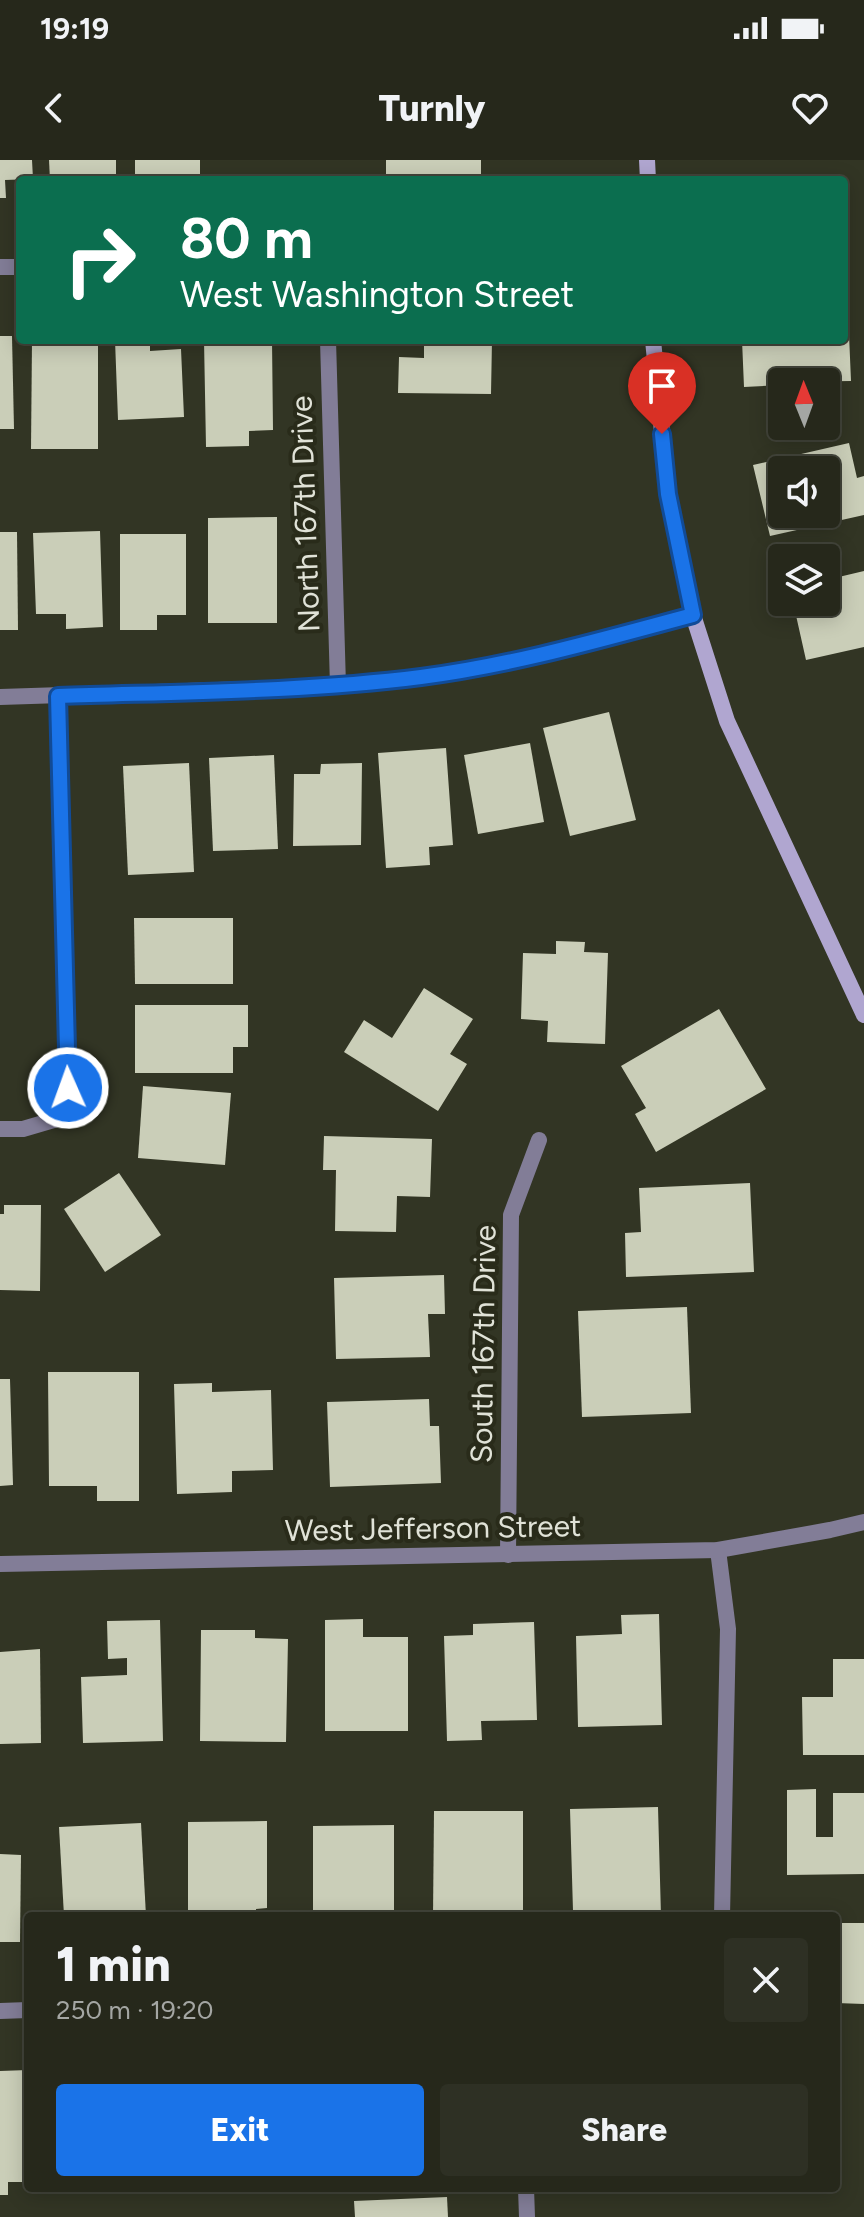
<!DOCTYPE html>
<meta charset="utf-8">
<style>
body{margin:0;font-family:Figtree,sans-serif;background:#2e3024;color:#f1f3f6;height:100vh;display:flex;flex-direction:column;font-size:30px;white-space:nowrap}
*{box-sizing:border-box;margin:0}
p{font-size:26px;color:#a4a6a3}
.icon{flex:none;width:44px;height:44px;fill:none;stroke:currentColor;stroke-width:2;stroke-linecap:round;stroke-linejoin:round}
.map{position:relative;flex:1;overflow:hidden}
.sheet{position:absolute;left:24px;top:1752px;width:816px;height:280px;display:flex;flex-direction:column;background:#26281b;border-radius:8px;box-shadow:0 4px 20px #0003,0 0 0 2px #42443a}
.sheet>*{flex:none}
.top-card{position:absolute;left:16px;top:16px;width:832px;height:168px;border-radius:8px;box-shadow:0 4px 20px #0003,0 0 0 2px #42443a;background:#0b6e4f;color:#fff;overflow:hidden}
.needle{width:52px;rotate:359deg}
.tools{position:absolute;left:768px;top:208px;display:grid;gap:16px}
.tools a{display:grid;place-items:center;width:72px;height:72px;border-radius:8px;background:#26281b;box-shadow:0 4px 20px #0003,0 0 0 2px #42443a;font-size:40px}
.pin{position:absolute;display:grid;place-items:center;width:68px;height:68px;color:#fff;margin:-82px -34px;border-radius:50% 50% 50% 0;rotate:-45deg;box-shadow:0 0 8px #0007}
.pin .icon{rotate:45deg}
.me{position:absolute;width:88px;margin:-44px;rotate:358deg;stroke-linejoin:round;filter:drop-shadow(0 0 6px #0008)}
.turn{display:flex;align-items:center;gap:28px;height:168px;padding:0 32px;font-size:36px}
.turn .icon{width:104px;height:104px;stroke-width:2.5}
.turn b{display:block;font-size:56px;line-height:68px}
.round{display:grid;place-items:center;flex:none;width:84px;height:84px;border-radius:8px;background:#2e3024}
.headline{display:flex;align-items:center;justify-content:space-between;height:136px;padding:0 32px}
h1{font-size:48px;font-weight:800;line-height:60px}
.button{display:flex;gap:16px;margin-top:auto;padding:16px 32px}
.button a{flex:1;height:92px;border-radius:8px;background:#1a73e8;color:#fff;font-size:32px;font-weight:800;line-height:92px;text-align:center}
.button a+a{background:#2e3024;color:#f1f3f6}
.status{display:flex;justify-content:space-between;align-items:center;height:56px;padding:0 40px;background:#26281b;direction:ltr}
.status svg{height:22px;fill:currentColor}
header{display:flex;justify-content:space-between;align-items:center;height:104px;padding:0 32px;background:#26281b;font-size:36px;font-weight:800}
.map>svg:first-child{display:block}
.building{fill:#caceb8;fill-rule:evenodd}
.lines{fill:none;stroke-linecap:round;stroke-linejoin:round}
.street{stroke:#827d97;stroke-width:16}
.secondary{stroke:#b0a6d0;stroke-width:16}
.route-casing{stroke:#114b97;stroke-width:20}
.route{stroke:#1a73e8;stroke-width:14}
.labels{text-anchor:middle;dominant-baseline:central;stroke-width:8;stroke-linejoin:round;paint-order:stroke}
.street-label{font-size:30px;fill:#e0e2d7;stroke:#292b1a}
</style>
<div class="status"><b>19:19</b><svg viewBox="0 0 49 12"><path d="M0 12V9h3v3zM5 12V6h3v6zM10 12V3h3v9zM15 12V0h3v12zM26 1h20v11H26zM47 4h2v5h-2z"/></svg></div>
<header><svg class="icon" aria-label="back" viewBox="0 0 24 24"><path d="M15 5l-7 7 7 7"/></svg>Turnly<svg class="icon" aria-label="heart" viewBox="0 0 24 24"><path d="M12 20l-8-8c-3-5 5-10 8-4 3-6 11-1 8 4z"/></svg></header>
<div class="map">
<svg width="864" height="2057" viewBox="0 0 864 2057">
<rect width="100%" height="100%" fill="#323524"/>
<g class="building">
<path d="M 0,0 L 32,0 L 33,19 L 5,20 L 6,38 L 0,38 Z"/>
<path d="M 49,0 L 116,0 L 116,20 L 50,20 Z"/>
<path d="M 135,0 L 200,0 L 200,19 L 135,20 Z"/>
<rect x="386" y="0" width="95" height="20"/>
<path d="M 844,151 L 848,151 L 851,221 L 782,222 L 782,225 L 744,227 L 742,180 L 844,180 Z"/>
<path d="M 0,176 L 12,176 L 14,269 L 0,269 Z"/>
<path d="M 32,180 L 98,180 L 98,289 L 31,289 Z"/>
<path d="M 115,180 L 150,180 L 150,191 L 181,189 L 184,257 L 118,260 Z"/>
<path d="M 204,180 L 272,180 L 273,270 L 249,271 L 249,286 L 206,287 Z"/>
<path d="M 424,180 L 492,180 L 491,234 L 398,233 L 399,197 L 424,198 Z"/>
<path d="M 849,283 L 857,318 L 864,316 L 864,355 L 770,376 L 753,305 ZM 782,310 L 826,310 L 826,354 L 782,354 Z"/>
<path d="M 277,357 L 277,463 L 208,463 L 208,358 Z"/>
<path d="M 100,371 L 103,467 L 66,469 L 66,454 L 36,454 L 33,373 Z"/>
<path d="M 0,372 L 17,372 L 18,470 L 0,470 Z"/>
<path d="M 120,374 L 186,374 L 186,455 L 157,455 L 157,470 L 120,470 Z"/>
<path d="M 864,411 L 864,487 L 806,500 L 793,442 L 826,442 L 826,420 Z"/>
<path d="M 609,552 L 636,660 L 570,676 L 543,568 Z"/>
<path d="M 530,583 L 544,662 L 478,674 L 464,595 Z"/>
<path d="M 446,588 L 453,685 L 429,687 L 430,705 L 386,708 L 378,593 Z"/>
<path d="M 274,595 L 278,689 L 213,691 L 209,598 Z"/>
<path d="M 189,603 L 194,712 L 128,715 L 123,606 Z"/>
<path d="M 362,603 L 361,685 L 293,686 L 294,614 L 320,614 L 321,604 Z"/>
<path d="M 134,758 L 233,758 L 233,824 L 135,824 Z"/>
<path d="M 556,781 L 585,782 L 584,792 L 608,793 L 605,884 L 547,882 L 548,861 L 521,859 L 523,793 L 556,794 Z"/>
<path d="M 424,828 L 473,859 L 450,894 L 467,904 L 438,951 L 344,892 L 364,860 L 392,878 Z"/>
<path d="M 135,845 L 248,845 L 248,887 L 233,887 L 233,913 L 135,913 Z"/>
<path d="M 719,849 L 766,929 L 656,992 L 635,954 L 646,948 L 621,906 Z"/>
<path d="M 143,926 L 231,933 L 225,1005 L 138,998 Z"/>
<path d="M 324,976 L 432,979 L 430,1037 L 397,1036 L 396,1072 L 335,1071 L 336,1010 L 323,1010 Z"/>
<path d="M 119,1013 L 161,1075 L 105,1112 L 64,1049 Z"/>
<path d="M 750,1023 L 754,1112 L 626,1117 L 625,1073 L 641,1072 L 639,1028 Z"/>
<path d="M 4,1045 L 41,1045 L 40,1131 L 0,1130 L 0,1054 L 4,1054 Z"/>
<path d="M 444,1115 L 445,1154 L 428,1154 L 430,1197 L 336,1199 L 334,1118 Z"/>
<path d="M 687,1147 L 691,1253 L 582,1257 L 578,1151 Z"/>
<path d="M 48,1212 L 139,1212 L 139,1341 L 97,1341 L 97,1326 L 49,1326 Z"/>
<path d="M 0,1219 L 10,1219 L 13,1325 L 0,1326 Z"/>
<path d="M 212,1223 L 212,1232 L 271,1230 L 273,1310 L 232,1311 L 232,1332 L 177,1334 L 174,1224 Z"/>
<path d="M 429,1239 L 430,1266 L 439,1266 L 441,1323 L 330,1327 L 327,1242 Z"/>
<path d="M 659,1454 L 662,1565 L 578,1567 L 576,1476 L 622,1474 L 621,1455 Z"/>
<path d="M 363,1459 L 363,1477 L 408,1477 L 408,1571 L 325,1571 L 325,1460 Z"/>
<path d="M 160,1460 L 163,1581 L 83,1583 L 81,1517 L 127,1515 L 127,1498 L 108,1499 L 107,1461 Z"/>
<path d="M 534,1462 L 537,1560 L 481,1561 L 482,1580 L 447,1581 L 444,1476 L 473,1475 L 473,1464 Z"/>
<path d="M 201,1470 L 255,1470 L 255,1478 L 288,1479 L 286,1582 L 200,1581 Z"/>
<path d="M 40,1489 L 41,1583 L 0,1584 L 0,1492 Z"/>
<path d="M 833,1499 L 864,1499 L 864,1595 L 803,1595 L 802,1537 L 833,1537 Z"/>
<path d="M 816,1629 L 816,1677 L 833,1677 L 833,1633 L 864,1633 L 864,1714 L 787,1715 L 787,1630 Z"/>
<path d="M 658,1647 L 661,1756 L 602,1756 L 602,1750 L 573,1751 L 570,1649 Z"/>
<path d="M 434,1651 L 523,1651 L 523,1756 L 433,1756 Z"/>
<path d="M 267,1661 L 267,1748 L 256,1749 L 256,1756 L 188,1756 L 188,1662 Z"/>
<path d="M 141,1663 L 146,1756 L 64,1756 L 59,1667 Z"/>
<path d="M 394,1665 L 394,1756 L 313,1756 L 313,1666 Z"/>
<path d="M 0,1694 L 21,1695 L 20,1782 L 0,1782 Z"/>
<path d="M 836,1763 L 864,1763 L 864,1844 L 836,1843 Z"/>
<path d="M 28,1910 L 28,2022 L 8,2022 L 8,2035 L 0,2035 L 0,1911 Z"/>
<path d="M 447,2037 L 448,2057 L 355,2057 L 354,2041 Z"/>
</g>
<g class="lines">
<g class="street">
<path d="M 0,107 L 20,107"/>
<path d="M 328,180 L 338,526"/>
<path d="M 0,537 L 338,526 L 423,517 L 511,502 L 693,455"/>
<path d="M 0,969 L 23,969 L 57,959 L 68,928 L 58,536"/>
<path d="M 718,1390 L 728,1469 L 722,1756"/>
<path d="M 508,1395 L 511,1055 L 539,980"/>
<path d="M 0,1404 L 718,1390 L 830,1370 L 864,1362"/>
<path d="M 0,1851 L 28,1850"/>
<path d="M 526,2028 L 527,2057"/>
</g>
<g class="secondary">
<path d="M 647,0 L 648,20"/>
<path d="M 653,180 L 668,334 L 693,455 L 727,561 L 864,855"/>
</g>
</g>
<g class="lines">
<g class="route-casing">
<path id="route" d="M 68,928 L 58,536 C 179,532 301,532 421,517 C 514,505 603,479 693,455 L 668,334 L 662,274"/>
</g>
<use href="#route" class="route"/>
</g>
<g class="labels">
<g class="street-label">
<text transform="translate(305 354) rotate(-92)">North 167th Drive</text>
<text transform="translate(483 1184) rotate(-89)">South 167th Drive</text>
<text transform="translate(433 1368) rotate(-1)">West Jefferson Street</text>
</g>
</g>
</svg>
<div class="tools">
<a><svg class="needle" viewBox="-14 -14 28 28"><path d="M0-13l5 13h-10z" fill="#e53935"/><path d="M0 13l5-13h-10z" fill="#a4a6a3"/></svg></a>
<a><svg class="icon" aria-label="sound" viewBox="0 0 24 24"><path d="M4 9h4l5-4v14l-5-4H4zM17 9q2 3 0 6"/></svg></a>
<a><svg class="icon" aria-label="layers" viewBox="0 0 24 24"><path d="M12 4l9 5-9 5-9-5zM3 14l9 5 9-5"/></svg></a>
</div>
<div class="pin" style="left:662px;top:274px;background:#d93025"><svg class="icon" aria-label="arrive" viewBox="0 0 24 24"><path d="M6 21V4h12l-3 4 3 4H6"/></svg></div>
<svg class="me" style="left:68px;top:928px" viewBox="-20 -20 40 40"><circle r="17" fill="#1a73e8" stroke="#fff" stroke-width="3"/><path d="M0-11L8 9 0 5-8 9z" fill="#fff"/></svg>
<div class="top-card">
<div class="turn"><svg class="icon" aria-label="right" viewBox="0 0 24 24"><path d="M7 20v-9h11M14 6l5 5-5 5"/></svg><div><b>80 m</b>West Washington Street</div></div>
</div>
<section class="sheet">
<div class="headline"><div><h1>1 min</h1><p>250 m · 19:20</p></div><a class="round"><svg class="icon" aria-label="close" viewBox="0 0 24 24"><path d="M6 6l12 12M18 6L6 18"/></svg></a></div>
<div class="button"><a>Exit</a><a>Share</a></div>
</section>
</div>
